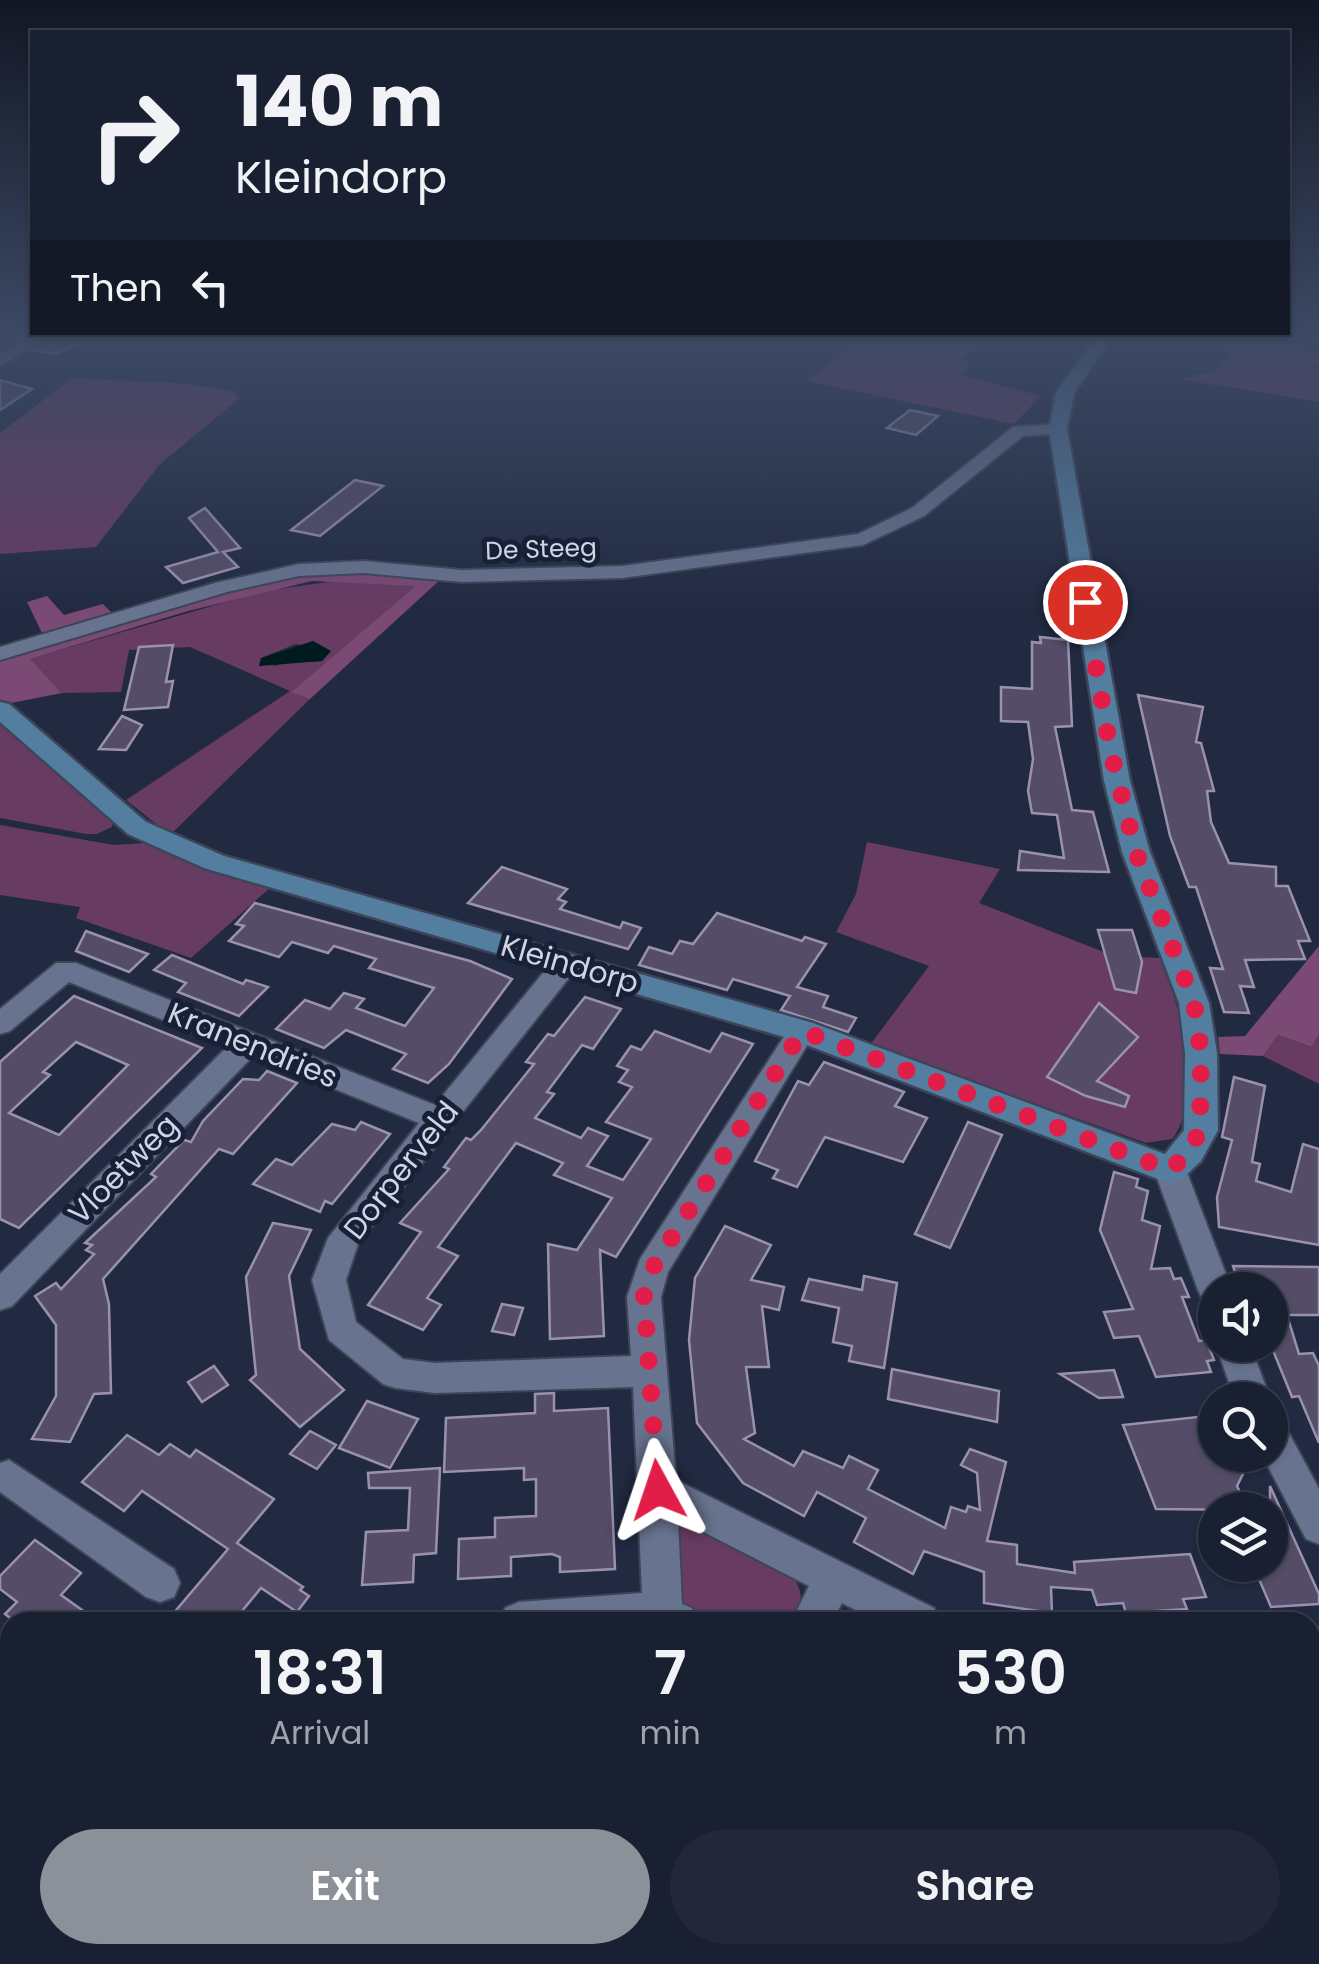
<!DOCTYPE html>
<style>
body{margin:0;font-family:Poppins,sans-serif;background:#222839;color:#f1f3f6;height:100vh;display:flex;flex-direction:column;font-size:38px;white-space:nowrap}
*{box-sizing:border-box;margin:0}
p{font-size:32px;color:#9fa3ab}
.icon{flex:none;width:55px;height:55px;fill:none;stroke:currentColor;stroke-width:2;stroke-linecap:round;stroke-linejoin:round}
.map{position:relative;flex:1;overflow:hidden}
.panel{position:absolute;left:0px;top:1612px;width:1320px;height:352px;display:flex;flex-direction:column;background:#192031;border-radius:30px 30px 0 0;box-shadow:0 2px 8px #0004,0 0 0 2px #373e4d}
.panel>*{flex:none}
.top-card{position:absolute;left:30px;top:30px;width:1260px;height:305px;border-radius:0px;box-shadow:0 2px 8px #0004,0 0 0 2px #373e4d;background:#192031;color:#f1f3f6;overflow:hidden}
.controls{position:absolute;left:1198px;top:1272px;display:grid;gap:20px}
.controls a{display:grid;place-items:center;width:90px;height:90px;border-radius:50%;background:#192031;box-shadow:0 2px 8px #0004,0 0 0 2px #373e4d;font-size:50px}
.pin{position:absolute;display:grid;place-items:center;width:85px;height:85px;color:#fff;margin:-42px;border:5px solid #fff;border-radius:50%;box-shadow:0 2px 10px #0007}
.me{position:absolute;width:110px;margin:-55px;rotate:355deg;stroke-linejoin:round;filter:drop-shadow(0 0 8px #0008)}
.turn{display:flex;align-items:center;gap:35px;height:210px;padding:0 40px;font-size:45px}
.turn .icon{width:130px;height:130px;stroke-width:2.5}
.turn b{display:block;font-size:70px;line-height:85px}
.then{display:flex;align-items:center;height:95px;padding:0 40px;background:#0003;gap:20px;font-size:38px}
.eta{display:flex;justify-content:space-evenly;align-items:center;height:170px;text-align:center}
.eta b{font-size:60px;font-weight:600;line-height:70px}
.action{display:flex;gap:20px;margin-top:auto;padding:20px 40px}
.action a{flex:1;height:115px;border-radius:60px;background:#8c9099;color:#fff;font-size:40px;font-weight:600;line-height:115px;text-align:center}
.action a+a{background:#222839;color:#f1f3f6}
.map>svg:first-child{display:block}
.green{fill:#683b63;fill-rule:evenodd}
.forest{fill:#7a4974}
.water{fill:#001b1e}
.building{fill:#554c67;stroke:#9a91af;stroke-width:2.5;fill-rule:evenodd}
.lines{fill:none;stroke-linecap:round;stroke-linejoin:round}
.street-casing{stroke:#3d4558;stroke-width:4}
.secondary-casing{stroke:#3d4558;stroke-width:5}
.street{fill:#68748f;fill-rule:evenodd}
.secondary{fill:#547ea0;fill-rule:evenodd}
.route{stroke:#e11d48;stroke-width:18;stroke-dasharray:0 32.4}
.labels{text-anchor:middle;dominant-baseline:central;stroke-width:10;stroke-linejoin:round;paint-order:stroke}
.far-street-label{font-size:25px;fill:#ced5e4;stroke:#172037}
.street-label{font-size:30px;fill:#ced5e4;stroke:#172037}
</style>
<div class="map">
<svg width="1319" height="1964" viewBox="0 0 1319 1964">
<rect width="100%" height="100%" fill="#212a41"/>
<g class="green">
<path d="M 864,336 L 991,336 L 961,360 L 971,363 L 961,375 L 1041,396 L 1014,424 L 807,381 Z"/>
<path d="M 1128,336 L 1278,336 L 1319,355 L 1319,364 L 1313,366 L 1319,369 L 1319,402 L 1178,379 L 1217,370 L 1230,353 L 1221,345 L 1208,351 Z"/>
<path d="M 72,378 C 127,382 180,380 233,391 L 240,398 L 160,464 L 96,547 L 0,554 L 0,433 Z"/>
<path d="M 342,580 L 418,586 L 292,691 L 310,699 L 170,835 L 126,800 L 290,691 L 190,647 L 129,650 L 121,692 L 62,693 L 29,659 L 264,591 ZM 296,644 L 331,651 L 322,661 C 305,664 293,659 275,666 L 261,658 Z"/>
<path d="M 0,721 L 113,820 L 112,827 L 97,834 L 86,834 L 0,818 Z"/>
<path d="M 0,825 L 114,845 L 145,843 L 271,887 L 191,958 L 76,918 L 80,907 L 0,895 Z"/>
<path d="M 867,842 L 1000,869 L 979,903 L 1114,956 L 1161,958 C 1179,1000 1204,1100 1172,1139 L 1146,1143 L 870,1045 L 929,966 L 836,932 L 856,894 Z"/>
<path d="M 1278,1035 L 1310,1047 L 1319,1035 L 1319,1084 L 1263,1056 Z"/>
<path d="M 677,1517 L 792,1575 C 804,1593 803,1603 793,1622 C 760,1622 693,1636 680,1595 C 673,1573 678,1540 677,1517 Z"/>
</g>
<g class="forest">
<path d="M 339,572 L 441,579 L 310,699 L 291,692 L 416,586 L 312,581 L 188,611 L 30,659 L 62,693 L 6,704 L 0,699 L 0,660 L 280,578 Z"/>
<path d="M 47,596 L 64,615 L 103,604 L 112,613 L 42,633 L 27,602 Z"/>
<path d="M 1319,946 L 1319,1035 L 1311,1047 L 1278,1035 L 1263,1056 L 1220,1054 L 1218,1037 L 1245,1036 Z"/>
</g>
<path class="water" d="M 313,641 L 331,651 L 322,661 L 259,666 L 261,658 Z"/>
<g class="building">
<path d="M 50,336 L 95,336 L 56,354 L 31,350 Z"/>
<path d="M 0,380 L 32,389 L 0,410 Z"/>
<path d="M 910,410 L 938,416 L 916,435 L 887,428 Z"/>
<path d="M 355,480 L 383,486 L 320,536 L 291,530 Z"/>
<path d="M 205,508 L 240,548 L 223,552 L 238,567 L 183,583 L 166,567 L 218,552 L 189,518 Z"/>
<path d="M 1040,637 L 1068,640 L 1072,726 L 1055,727 L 1072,810 L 1093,812 L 1109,872 L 1018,870 L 1020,851 L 1064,858 L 1057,815 L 1032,813 L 1028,791 L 1033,759 L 1028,722 L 1001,721 L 1001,687 L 1032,689 L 1032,642 L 1041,643 Z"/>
<path d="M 173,645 L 166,682 L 173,681 L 168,707 L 124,710 L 139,647 Z"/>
<path d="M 1138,695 L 1203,707 L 1196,742 L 1201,743 L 1214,791 L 1207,791 L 1211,822 L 1229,863 L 1276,867 L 1276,886 L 1288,886 L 1310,941 L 1298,941 L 1305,959 L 1245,960 L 1254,987 L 1240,986 L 1249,1013 L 1224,1012 L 1210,968 L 1223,969 L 1196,887 L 1189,887 L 1170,836 Z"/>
<path d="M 122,716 L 142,725 L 126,750 L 99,749 Z"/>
<path d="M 502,867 L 567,889 L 558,899 L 566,902 L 560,909 L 620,928 L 623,922 L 641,928 L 628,949 L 468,903 Z"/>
<path d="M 255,903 L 470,961 L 512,979 L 449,1064 L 428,1083 L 393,1069 L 406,1054 L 346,1030 L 324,1048 L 276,1029 L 305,1000 L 330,1009 L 344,993 L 364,999 L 356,1008 L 405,1026 L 434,988 L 369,968 L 376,959 L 334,946 L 328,953 L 292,942 L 279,957 L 229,941 L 244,926 L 236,924 Z"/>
<path d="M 717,913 L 802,941 L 805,937 L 826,944 L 797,987 L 828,996 L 823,1007 L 856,1018 L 848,1032 L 781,1010 L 790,996 L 733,979 L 727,990 L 639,965 L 649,947 L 672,954 L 680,941 L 693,944 Z"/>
<path d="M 1098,930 L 1132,930 L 1142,962 L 1136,993 L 1115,989 Z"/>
<path d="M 86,931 L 148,954 L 129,972 L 76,951 Z"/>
<path d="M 172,955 L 243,984 L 246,980 L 268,987 L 239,1016 L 178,992 L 186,983 L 154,970 Z"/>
<path d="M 74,996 L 202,1048 L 19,1228 L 0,1219 L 0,1062 ZM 76,1042 L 128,1065 L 59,1135 L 9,1113 L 50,1075 L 43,1072 Z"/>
<path d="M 585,997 L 621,1009 L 593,1049 L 582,1045 L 547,1092 L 554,1094 L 535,1118 L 581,1138 L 588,1128 L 608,1136 L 587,1166 L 623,1180 L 651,1139 L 606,1122 L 632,1087 L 619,1082 L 628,1070 L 617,1066 L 631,1046 L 641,1050 L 655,1031 L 710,1052 L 722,1033 L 753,1044 L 616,1257 L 600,1250 L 604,1336 L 550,1339 L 548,1244 L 577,1250 L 612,1198 L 554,1175 L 563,1163 L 516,1143 L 438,1247 L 458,1256 L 427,1298 L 441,1305 L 423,1330 L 368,1305 L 421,1232 L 400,1223 L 449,1169 L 444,1167 L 466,1138 L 471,1140 L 481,1130 L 534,1064 L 526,1062 L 548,1034 L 554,1036 Z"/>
<path d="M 1099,1003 L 1138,1037 L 1097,1081 L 1129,1096 L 1125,1107 L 1086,1096 L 1047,1077 Z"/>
<path d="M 824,1062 L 904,1092 L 895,1106 L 927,1118 L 903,1162 L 825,1137 L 797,1187 L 773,1178 L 778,1170 L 755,1161 L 798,1081 L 809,1085 Z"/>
<path d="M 267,1071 L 297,1083 L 233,1154 L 219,1149 L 103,1279 L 109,1304 L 111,1393 L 94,1394 L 70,1442 L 32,1439 L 56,1396 L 56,1325 L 35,1296 L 56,1283 L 61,1289 L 94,1254 L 86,1250 L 92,1245 L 85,1243 L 156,1177 L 151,1174 L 184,1140 L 191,1142 L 203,1121 L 243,1079 L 259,1080 Z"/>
<path d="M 1234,1077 L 1265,1086 L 1252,1162 L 1260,1164 L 1256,1181 L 1291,1192 L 1303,1144 L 1319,1149 L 1319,1245 L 1219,1227 L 1217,1197 L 1232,1140 L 1222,1137 Z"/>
<path d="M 361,1122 L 390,1134 L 332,1204 L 325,1201 L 320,1212 L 253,1184 L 276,1159 L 292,1165 L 332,1124 L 355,1130 Z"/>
<path d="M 968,1122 L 1002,1135 L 950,1248 L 915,1234 Z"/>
<path d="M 1114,1172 L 1138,1179 L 1136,1187 L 1148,1191 L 1142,1220 L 1160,1226 L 1151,1269 L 1170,1268 L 1174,1279 L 1181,1278 L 1189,1297 L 1182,1297 L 1199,1341 L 1206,1340 L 1214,1360 L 1207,1361 L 1211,1372 L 1156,1377 L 1139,1336 L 1114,1338 L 1104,1312 L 1133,1309 L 1100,1230 Z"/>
<path d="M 273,1223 L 311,1230 L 289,1276 L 300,1349 L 344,1390 L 300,1427 L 250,1380 L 256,1375 L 246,1277 Z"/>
<path d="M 725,1226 L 771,1245 L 751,1280 L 784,1287 L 779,1310 L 762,1306 L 769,1367 L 746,1367 L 755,1433 L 744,1439 L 794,1466 L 803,1451 L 843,1468 L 849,1456 L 878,1470 L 868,1489 L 945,1528 L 951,1507 L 966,1512 L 968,1506 L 980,1510 L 977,1473 L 961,1465 L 970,1449 L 1006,1462 L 987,1541 L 1017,1545 L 1017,1564 L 1075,1573 L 1074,1562 L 1190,1554 L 1206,1597 L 1183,1599 L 1187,1609 L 1126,1613 L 1123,1603 L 1097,1605 L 1092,1590 L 1051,1587 L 1052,1613 L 984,1603 L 984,1572 L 924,1551 L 913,1574 L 854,1542 L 866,1518 L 817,1492 L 804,1516 L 743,1483 L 697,1423 L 689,1340 L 695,1278 Z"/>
<path d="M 1233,1266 L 1319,1267 L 1319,1315 L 1287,1315 L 1299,1354 L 1313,1353 L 1319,1366 L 1319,1443 L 1299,1396 L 1292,1397 L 1270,1343 L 1270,1290 L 1241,1290 Z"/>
<path d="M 864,1276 L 897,1283 L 884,1368 L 849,1361 L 852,1346 L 833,1342 L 839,1308 L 802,1300 L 809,1279 L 862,1290 Z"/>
<path d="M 502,1304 L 523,1308 L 514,1335 L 492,1331 Z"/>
<path d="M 214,1366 L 228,1385 L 202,1402 L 188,1382 Z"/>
<path d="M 892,1369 L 999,1391 L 997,1422 L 888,1399 Z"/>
<path d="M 1114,1370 L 1123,1397 L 1099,1398 L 1060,1374 Z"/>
<path d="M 554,1393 L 554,1411 L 608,1408 L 615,1569 L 560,1572 L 560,1557 L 552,1554 L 511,1557 L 511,1576 L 458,1579 L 459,1539 L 495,1537 L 495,1518 L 536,1516 L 536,1479 L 524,1480 L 524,1468 L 444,1472 L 446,1418 L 535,1413 L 535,1394 Z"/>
<path d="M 367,1401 L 418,1419 L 390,1468 L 339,1448 Z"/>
<path d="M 1207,1416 L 1215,1435 L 1215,1455 L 1236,1456 L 1243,1474 L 1237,1486 L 1249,1510 L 1156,1509 L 1123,1425 Z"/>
<path d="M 310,1431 L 336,1445 L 317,1469 L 290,1454 Z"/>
<path d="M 127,1435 L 159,1455 L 170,1444 L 190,1457 L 196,1450 L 274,1499 L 237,1543 L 303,1587 L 300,1590 L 309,1596 L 297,1612 L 261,1588 L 233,1622 L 166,1622 L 228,1549 L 142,1491 L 124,1511 L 82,1482 Z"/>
<path d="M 440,1468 L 436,1553 L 414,1555 L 413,1582 L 362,1585 L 366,1532 L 408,1530 L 410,1488 L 369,1488 L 368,1473 Z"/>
<path d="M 1270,1486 L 1319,1594 L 1319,1604 L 1271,1607 L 1253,1565 L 1270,1565 Z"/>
<path d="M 35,1540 L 81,1573 L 61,1595 L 99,1622 L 15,1622 L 5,1614 L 17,1602 L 0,1589 L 0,1576 Z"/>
</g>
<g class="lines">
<g class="street-casing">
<g id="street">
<path d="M 30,336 L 47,336 L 0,366 L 0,354 Z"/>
<path d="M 1058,424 L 1064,425 L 1064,433 L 1023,436 L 924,516 L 863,545 L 622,578 L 462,582 L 364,573 L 299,576 L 227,592 L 0,660 L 0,647 L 215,583 L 299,564 L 364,561 L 462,570 L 622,566 L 858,534 L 912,508 L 1013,427 Z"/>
<path d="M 566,954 L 576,957 L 580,963 L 576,969 L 358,1244 L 346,1280 L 356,1322 L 403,1359 L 435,1363 L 631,1356 L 627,1297 L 640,1259 L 792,1024 L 812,1024 L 816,1031 L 668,1272 L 661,1297 L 676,1480 L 934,1608 L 940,1622 L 879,1622 L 842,1603 L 832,1622 L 791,1622 L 809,1586 L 678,1519 L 682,1604 L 692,1608 L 698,1622 L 499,1622 L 505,1608 L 519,1602 L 642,1593 L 633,1387 L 435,1393 L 395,1388 L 383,1384 L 329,1340 L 312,1280 L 328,1238 L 419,1123 L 253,1056 L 12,1306 L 0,1310 L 0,1274 L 228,1046 L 69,982 L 10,1031 L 0,1034 L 0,1009 L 56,963 L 76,963 L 435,1105 L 556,957 Z"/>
<path d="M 1170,1158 L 1181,1161 L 1186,1170 L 1232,1290 L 1215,1290 L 1215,1304 L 1203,1300 L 1198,1290 L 1154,1170 L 1159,1161 Z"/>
<path d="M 1216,1345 L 1250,1345 L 1271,1400 L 1270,1402 L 1235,1400 Z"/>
<path d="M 1270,1418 L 1283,1422 L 1319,1489 L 1319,1544 L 1306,1539 L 1262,1455 L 1270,1455 Z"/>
<path d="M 9,1460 L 174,1569 L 180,1583 L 174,1597 L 160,1602 L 146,1597 L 0,1492 L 0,1463 Z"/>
<path d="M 1319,1627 L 1319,1667 L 1310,1668 L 1310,1628 Z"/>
<path d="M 155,1955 L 204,1955 L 201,1964 L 152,1964 Z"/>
<path d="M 611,1955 L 658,1955 L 655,1964 L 608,1964 Z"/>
<path d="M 687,1955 L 744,1955 L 747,1964 L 690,1964 Z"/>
</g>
</g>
<g class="secondary-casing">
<path id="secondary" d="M 1097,336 L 1113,336 L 1074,393 L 1067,429 L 1130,781 L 1150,852 L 1209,1003 L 1217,1053 L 1218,1130 L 1201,1161 L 1182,1179 L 1170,1183 L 1158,1179 L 791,1039 L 204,868 L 128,834 L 0,722 L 0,702 L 9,704 L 146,822 L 224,856 L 813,1023 L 1165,1154 L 1184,1130 L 1185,1053 L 1179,1003 L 1122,852 L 1104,781 L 1049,429 L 1056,393 Z"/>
</g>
<use href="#street" class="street"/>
<use href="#secondary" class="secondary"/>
</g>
<linearGradient id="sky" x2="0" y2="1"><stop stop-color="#121724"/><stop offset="0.55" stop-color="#3d4a65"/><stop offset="1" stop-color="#3d4a65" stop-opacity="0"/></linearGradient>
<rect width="1319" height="611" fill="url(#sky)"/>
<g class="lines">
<path class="route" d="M 658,1490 L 644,1296 L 652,1269 L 802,1031 L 1170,1170 L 1189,1152 L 1200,1130 L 1201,1053 L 1194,1003 L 1136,852 L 1110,749 L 1085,602"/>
</g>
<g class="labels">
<g class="far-street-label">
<text transform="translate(541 549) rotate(-2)">De Steeg</text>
</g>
<g class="street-label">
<text transform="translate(570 964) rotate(16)">Kleindorp</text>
<text transform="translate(253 1045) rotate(22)">Kranendries</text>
<text transform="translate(123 1169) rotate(-45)">Vloetweg</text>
<text transform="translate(401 1170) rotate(-52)">Dorperveld</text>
</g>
</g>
</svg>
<div class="controls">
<a><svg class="icon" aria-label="sound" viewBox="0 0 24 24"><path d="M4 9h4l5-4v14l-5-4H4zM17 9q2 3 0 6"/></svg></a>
<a><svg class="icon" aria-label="search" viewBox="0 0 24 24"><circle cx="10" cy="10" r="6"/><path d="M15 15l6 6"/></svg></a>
<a><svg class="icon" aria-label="layers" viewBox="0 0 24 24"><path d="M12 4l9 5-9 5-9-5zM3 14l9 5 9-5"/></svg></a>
</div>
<div class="pin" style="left:1085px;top:602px;background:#d93025"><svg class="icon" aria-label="arrive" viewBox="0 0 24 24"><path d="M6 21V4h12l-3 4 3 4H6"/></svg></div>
<svg class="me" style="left:658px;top:1490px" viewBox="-20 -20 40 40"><path d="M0-17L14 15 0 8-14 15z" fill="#e11d48" stroke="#fff" stroke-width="4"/></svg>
<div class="top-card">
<div class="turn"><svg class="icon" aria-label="right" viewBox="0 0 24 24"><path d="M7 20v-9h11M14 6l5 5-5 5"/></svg><div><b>140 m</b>Kleindorp</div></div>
<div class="then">Then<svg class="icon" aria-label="left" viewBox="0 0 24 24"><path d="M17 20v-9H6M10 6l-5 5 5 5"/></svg></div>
</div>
<section class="panel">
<div class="eta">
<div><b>18:31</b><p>Arrival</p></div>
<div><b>7</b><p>min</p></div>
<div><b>530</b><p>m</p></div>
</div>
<div class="action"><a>Exit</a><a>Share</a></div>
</section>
</div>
